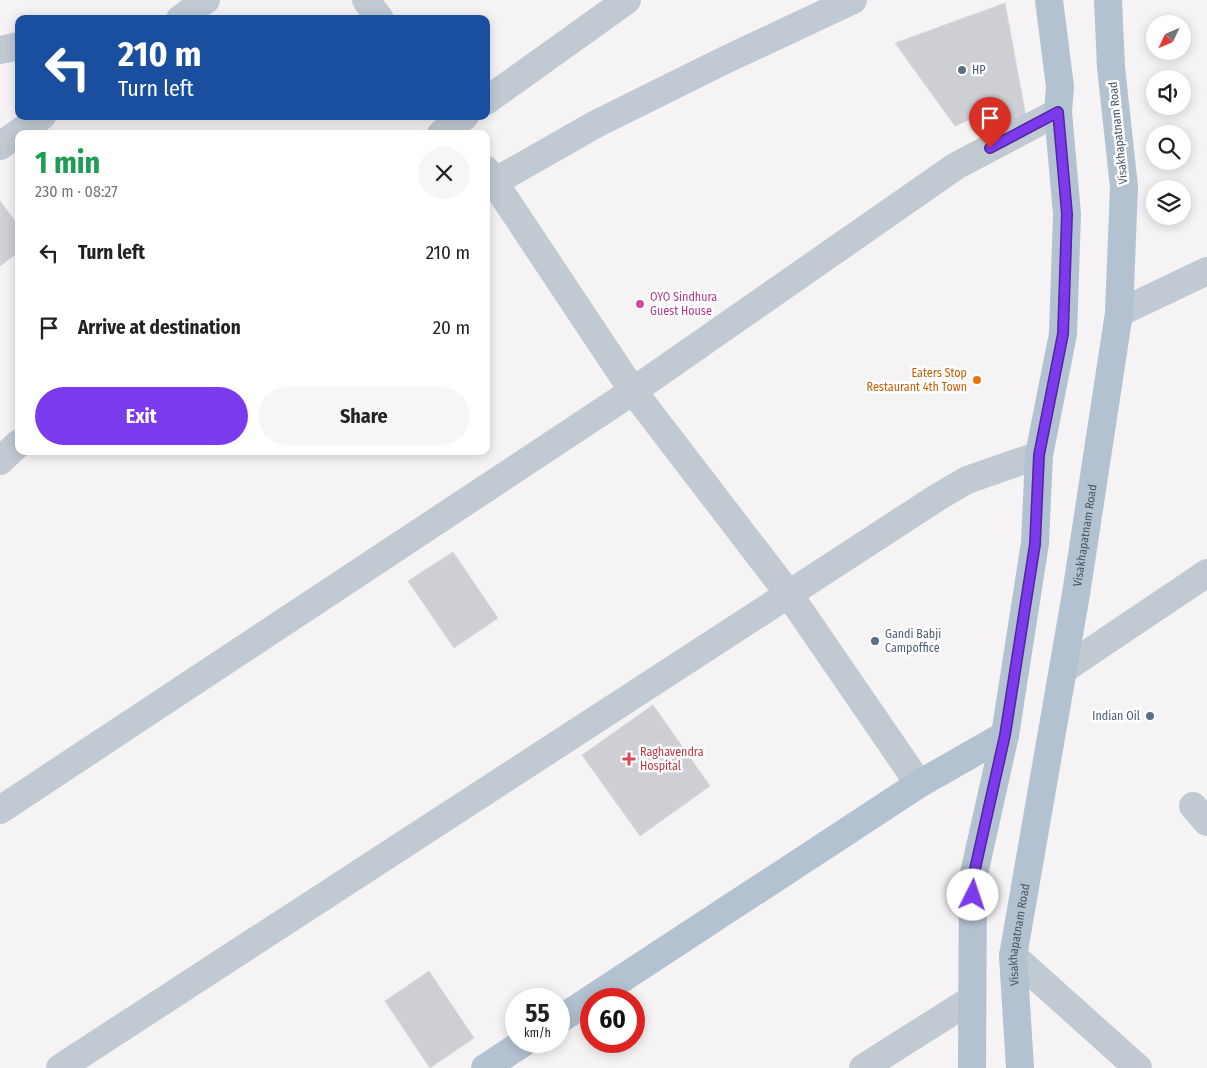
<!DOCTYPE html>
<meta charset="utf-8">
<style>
body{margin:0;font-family:"Fira Sans Condensed",sans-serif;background:#f6f6f6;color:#222;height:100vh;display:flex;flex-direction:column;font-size:19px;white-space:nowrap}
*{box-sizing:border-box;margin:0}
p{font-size:16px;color:#767676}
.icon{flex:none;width:28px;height:28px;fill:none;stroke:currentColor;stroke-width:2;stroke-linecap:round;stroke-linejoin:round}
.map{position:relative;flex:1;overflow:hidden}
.details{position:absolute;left:15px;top:130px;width:475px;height:325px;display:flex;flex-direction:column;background:#fff;border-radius:10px;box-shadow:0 2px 12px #0003}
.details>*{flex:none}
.top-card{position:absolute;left:15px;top:15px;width:475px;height:105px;border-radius:10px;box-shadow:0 2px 12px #0003;background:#1a4fa0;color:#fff;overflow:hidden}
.needle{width:32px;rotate:226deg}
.controls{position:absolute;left:1146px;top:15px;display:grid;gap:10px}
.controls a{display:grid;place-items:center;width:45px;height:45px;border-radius:50%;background:#fff;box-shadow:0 2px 12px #0003;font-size:25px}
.speed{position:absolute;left:505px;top:988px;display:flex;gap:10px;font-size:25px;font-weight:700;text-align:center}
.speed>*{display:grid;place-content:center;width:65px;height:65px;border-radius:50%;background:#fff;box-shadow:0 2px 12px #0003;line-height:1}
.speed small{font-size:12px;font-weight:400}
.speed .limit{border:8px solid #d22;background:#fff;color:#111}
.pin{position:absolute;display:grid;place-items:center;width:42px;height:42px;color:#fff;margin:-51px -21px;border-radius:50% 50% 50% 0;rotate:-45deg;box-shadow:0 0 5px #0007}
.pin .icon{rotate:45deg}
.me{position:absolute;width:55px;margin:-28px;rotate:4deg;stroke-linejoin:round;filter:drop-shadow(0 0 4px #0008)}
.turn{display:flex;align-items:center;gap:18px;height:105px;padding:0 20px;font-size:22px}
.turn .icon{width:65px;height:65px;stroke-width:2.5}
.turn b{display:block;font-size:35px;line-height:42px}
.round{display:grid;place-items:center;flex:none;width:52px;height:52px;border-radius:26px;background:#f6f6f6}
.headline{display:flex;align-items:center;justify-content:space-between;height:85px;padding:0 20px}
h1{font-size:30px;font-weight:700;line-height:38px;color:#1e9e55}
.cta{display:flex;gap:10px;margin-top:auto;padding:10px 20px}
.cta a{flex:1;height:58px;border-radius:30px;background:#7c3aed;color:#fff;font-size:20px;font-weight:700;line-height:58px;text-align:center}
.cta a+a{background:#f6f6f6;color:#222}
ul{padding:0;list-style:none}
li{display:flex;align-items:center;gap:15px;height:75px;padding:0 20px}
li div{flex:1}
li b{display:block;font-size:19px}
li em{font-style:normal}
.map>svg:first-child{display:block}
.building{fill:#cdcfd5;stroke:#d7d9de}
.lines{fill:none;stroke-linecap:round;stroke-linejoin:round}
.minor{stroke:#c1cad2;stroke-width:28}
.major{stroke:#b3c2d1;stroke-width:28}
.route-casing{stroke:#51269a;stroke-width:12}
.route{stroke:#7c3aed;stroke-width:9}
.service-dot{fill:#5c6f8a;stroke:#fff;stroke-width:2}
.hotel-dot{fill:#d1479c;stroke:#fff;stroke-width:2}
.food-dot{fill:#e8710a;stroke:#fff;stroke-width:2}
.health-dot{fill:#e0444e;stroke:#fff;stroke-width:2}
.labels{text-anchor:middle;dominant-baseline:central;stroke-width:5;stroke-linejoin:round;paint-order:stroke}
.service-label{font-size:12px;fill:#4e5e75;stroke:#fff;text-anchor:start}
.street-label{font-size:12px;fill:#4a5661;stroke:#fff}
.hotel-label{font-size:12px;fill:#b23c85;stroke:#fff;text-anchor:start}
.food-label{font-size:12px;fill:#c56008;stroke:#fff;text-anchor:end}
.health-label{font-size:12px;fill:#be3a42;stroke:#fff;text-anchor:start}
</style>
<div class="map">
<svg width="1207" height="1068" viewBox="0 0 1207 1068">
<rect width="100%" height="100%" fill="#f5f3f3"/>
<g class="building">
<path d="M 1005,3 L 1026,117 L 996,131 L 986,112 L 955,126 L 895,43 Z"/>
<path d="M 0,201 L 19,226 L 19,252 L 0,266 Z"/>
<path d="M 453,552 L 498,618 L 454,648 L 408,581 Z"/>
<path d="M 653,705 L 710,786 L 640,836 L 582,755 Z"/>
<path d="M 429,971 L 474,1038 L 430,1068 L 385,1001 Z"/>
</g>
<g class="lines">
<g class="minor">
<path d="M 366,0 L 380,19"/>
<path d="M 180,19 L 206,0"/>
<path d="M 0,50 L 19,46"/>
<path d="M 486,101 L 627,0"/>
<path d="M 441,134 L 465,116"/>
<path d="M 0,146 L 42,116"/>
<path d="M 486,170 L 633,391 L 788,593 L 919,784"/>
<path d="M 494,182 L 596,124 L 723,61 L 853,0"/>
<path d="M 1119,313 L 1207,271"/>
<path d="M 0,461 L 19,443"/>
<path d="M 1063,670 L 1207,573"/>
<path d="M 1193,806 L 1207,822"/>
<path d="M 0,810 L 633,391 L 956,166 L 1058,112"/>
<path d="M 1013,956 L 1138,1068"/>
<path d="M 60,1068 L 938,497 L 967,480 L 1039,455"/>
<path d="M 863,1068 L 972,999"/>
</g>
<g class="major">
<path d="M 559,1020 L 919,784 L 1005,735"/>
<path d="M 485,1068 L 526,1041"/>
<path d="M 972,1068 L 973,878 L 1005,735 L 1035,543 L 1039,455 L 1063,334 L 1067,214 L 1058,112 L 1060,87 L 1049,0"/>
<path id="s1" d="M 1020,1068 L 1013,956 L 1076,594 L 1119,313 L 1124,187 L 1111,67 L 1108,0"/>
</g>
</g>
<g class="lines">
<g class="route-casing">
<path id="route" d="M 973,895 L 973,878 L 1005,735 L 1035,544 L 1039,455 L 1063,334 L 1067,214 L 1058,112 L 990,148"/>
</g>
<use href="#route" class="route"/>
</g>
<g class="service-dot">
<circle cx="962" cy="70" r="5"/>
<circle cx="875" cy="641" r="5"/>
<circle cx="1150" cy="716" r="5"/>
</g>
<circle class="hotel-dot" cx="640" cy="304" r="5"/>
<circle class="food-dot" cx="977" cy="380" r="5"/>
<path class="health-dot" d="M626.5 751.5h5v5h5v5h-5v5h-5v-5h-5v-5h5z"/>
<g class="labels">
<g class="service-label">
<text x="972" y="70">HP</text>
<text x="885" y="634">Gandi Babji<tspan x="885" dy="14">Campoffice</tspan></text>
<text x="1140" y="716" text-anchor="end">Indian Oil</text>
</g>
<g class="street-label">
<text transform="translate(1118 133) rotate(-96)">Visakhapatnam Road</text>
<text stroke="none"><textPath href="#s1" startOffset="539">Visakhapatnam Road</textPath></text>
<text stroke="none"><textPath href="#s1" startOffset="134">Visakhapatnam Road</textPath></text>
</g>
<g class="hotel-label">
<text x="650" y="297">OYO Sindhura<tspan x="650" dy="14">Guest House</tspan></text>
</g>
<g class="food-label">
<text x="967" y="373">Eaters Stop<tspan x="967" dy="14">Restaurant 4th Town</tspan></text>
</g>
<g class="health-label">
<text x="640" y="752">Raghavendra<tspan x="640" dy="14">Hospital</tspan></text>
</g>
</g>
</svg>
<div class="controls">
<a><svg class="needle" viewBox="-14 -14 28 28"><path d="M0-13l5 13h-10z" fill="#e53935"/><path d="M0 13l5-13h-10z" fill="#767676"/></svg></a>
<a><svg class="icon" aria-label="sound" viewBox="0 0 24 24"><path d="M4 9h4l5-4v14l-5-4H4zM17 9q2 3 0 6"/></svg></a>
<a><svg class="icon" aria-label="search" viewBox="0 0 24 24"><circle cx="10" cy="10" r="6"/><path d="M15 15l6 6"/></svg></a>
<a><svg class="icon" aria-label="layers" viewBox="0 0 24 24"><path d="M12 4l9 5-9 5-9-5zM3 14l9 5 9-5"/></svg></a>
</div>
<div class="speed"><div>55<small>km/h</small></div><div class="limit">60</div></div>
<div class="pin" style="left:990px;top:148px;background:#d93025"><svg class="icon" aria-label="arrive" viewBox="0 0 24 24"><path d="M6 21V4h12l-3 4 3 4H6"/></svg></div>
<svg class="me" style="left:973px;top:895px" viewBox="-20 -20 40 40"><circle r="19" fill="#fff"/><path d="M0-13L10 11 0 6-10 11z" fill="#7c3aed"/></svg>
<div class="top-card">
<div class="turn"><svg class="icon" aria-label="left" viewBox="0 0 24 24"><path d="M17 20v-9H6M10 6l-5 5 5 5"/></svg><div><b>210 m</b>Turn left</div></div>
</div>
<section class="details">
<div class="headline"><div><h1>1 min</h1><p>230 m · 08:27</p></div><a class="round"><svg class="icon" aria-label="close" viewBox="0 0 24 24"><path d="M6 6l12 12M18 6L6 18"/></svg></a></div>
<ul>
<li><svg class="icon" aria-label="left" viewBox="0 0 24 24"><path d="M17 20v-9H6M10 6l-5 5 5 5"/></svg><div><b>Turn left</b></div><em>210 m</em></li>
<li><svg class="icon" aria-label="arrive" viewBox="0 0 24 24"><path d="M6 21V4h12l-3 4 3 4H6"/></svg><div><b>Arrive at destination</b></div><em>20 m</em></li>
</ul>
<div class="cta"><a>Exit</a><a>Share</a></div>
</section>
</div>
